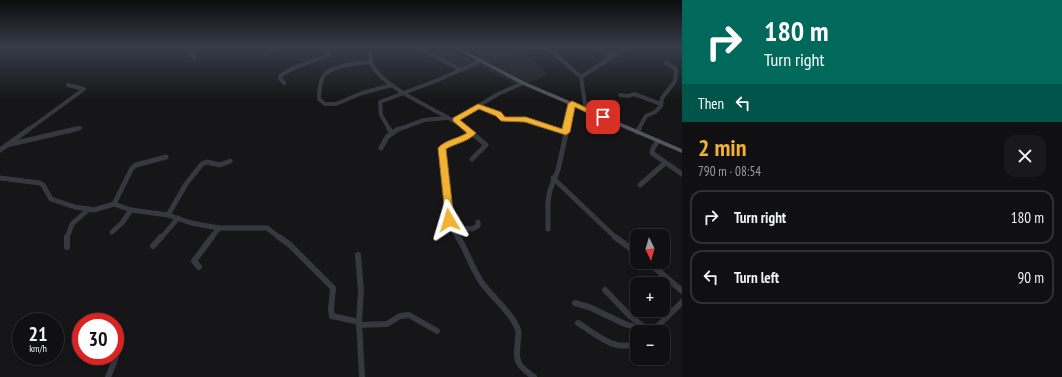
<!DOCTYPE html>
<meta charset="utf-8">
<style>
body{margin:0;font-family:"PT Sans Narrow",sans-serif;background:#19191b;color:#f1f3f6;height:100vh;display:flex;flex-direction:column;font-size:15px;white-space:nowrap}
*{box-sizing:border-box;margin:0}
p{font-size:13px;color:#9c9d9f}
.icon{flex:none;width:22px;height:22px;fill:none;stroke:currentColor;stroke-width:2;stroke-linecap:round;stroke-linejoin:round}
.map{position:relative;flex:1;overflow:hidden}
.sheet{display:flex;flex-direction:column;background:#101012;width:380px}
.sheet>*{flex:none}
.hud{background:#00695c;color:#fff;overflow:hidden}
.needle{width:26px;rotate:175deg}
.buttons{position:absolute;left:630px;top:229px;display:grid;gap:8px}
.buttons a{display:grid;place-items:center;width:40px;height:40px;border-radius:8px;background:#101012;box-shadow:0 2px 6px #0003,0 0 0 1px #303032;font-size:20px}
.speed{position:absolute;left:12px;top:313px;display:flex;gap:8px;font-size:20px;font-weight:700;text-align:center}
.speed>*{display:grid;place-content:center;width:52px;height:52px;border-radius:50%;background:#101012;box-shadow:0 2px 6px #0003,0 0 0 1px #303032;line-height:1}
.speed small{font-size:10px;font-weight:400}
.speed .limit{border:6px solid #d22;background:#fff;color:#111}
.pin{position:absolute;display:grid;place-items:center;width:34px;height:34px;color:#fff;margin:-17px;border-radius:8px;box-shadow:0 2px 6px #0006}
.me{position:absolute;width:44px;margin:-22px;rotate:353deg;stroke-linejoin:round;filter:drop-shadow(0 0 3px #0008)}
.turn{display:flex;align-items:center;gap:14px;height:84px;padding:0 16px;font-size:18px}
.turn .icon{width:52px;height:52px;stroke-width:2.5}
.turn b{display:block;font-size:28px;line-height:34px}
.then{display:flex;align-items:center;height:38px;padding:0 16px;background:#0003;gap:8px;font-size:15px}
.round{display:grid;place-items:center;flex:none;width:42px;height:42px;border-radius:12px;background:#19191b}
.head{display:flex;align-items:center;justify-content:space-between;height:68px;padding:0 16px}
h1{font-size:24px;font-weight:600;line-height:30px;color:#f2b134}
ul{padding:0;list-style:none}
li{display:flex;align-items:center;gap:12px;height:54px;margin:0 8px 6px;padding:0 8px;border:2px solid #303032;border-radius:12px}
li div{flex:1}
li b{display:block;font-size:15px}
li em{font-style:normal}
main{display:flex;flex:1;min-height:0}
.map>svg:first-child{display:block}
.built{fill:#222225}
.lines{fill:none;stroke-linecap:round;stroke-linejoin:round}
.minor-far2{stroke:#37383d;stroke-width:4}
.minor-far1{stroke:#37383d;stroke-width:5}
.minor{stroke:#37383d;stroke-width:6}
.major{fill:#53555c;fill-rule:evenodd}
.route{fill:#f2b134;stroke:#9d7322}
</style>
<main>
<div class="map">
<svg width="682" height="377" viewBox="0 0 682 377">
<rect width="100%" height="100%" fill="#161618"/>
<path class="built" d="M 415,47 L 448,47 L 471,60 L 479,55 L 463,47 L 513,47 L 533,59 L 547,75 L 520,87 L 480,66 L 464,72 Z"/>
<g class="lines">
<g class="minor-far2">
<path d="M 370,47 C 370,52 370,58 371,63 C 384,91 443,111 468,130"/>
<path d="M 418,47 L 461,70"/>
<path d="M 530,47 L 548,47"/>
<path d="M 547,47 L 581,77"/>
<path d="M 595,47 L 613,56"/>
<path d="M 267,53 L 273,47"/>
<path d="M 195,59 L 191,53 L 196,47"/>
<path d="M 371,62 C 358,63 330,65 323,77 C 320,83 319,92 319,99 L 325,104 L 336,104 L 362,93 L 392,85"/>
<path d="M 284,83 L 280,78 L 281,75 L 296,67 L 328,55 L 326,47"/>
<path d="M 620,95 L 629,96 L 634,94 L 661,104"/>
<path d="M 478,106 L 498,114 L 503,119 L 526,119 L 560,130"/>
<path d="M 586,110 L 581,77 L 627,47"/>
<path d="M 455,120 L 498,94 L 523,83"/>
<path d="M 28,130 L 84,89 L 68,85"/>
<path d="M 72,130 L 80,128"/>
<path d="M 390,130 L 381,115 L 380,102 L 438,80 L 480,61"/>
<path d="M 397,130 L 424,120 L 447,118"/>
<path d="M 566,130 L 572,104"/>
<path d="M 638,130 L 646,116 L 655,112 L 661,106 L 662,98 L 675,81 L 676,69 L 666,63"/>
</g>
<g class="minor-far1">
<path d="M 389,129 L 392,133"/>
<path d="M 467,129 L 486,145 L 472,159"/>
<path d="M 557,129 L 566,132"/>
<path d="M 637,132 L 639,129"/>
<path d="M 658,141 L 653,148 L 652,153 L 682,174"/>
<path d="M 7,145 L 76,129"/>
<path d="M 381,148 L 387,137 L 398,129"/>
<path d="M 0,150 L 29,129"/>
<path d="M 0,178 L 40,183 L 43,185 L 51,199 L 75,207 L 94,210 L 114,204 L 131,210 L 168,215 L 191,223 L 219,228 L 267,228 L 280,238"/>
<path d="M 553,178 L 616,238"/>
<path d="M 640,185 L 665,163"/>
<path d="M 114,204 L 132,168 L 136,165 L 166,157"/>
<path d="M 168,215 L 186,184 L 202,164 L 207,162 L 220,165 L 230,161"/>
<path d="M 452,227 L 472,229 L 478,226 L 478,222"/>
<path d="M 548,229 L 548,202 L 550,190 L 558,170 L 567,129"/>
<path d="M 112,232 L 122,223 L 131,210"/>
<path d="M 67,238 L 72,224 L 89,209"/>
<path d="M 161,238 L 178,218"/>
<path d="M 211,238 L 219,228"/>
<path d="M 458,238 C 443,212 445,177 442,148 L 472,133"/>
</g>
<g class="minor">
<path d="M 279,237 L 290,245 L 333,288 L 331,309 L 332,316 L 359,322"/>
<path d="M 458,237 C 467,251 472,269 482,283 C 493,298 509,310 517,327 C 519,331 519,334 518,339 C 516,361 515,364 534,377"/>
<path d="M 615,237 L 637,253"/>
<path d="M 153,246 L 161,237"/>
<path d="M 67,247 L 67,237"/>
<path d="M 358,255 L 361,291 L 359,322 L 362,377"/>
<path d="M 648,262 L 682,291"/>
<path d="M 199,267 L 194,261 L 212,237"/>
<path d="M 605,290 L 630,316 L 648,330"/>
<path d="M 575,303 L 589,307 L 625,324 L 651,332"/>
<path d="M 578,323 C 596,334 615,353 637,343"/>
<path d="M 359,325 L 387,324 L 400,316 L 409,315 L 437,331"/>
<path d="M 652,332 L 682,302"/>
<path d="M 108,377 C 114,363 121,350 115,335"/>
</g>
<path class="major" d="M 452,47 L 457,47 L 525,82 L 682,149 L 682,153 L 521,84 Z"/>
</g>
<linearGradient id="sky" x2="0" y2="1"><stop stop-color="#0c0c0d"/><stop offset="0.47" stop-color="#363c48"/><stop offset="1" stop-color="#363c48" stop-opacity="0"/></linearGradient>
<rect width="682" height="100" fill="url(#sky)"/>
<path class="route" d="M 572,101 L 606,117 L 603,120 L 600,119 L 575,107 L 570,132 L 566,135 L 525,122 L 501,121 L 496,116 L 479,109 L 460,120 L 476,133 C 468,142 456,143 446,149 L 454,220 L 453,223 L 446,223 L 438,148 C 445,140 457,139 467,133 L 453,121 L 453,118 L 478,104 L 501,112 L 505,117 L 526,117 L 562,129 L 568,104 Z"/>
</svg>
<div class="buttons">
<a><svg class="needle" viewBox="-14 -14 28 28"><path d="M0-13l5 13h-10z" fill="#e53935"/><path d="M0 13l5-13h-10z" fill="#9c9d9f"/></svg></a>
<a>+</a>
<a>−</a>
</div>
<div class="speed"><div>21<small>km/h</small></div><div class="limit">30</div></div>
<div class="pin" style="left:603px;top:117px;background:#d93025"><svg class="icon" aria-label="arrive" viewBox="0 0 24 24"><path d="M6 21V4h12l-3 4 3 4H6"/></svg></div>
<svg class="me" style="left:449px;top:220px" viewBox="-20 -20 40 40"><path d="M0-17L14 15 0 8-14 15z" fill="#f2b134" stroke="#fff" stroke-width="4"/></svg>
</div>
<section class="sheet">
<div class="hud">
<div class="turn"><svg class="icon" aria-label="right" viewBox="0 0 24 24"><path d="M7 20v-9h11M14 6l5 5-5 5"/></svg><div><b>180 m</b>Turn right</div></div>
<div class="then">Then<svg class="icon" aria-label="left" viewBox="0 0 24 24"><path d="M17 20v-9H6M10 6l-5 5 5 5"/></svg></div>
</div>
<div class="head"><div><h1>2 min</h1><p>790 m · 08:54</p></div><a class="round"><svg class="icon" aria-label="close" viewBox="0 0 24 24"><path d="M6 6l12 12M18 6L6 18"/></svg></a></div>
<ul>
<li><svg class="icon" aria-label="right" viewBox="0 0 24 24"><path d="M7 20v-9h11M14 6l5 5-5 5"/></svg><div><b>Turn right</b></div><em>180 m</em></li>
<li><svg class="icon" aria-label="left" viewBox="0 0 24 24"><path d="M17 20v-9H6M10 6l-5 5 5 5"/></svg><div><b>Turn left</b></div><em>90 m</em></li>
</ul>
</section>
</main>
